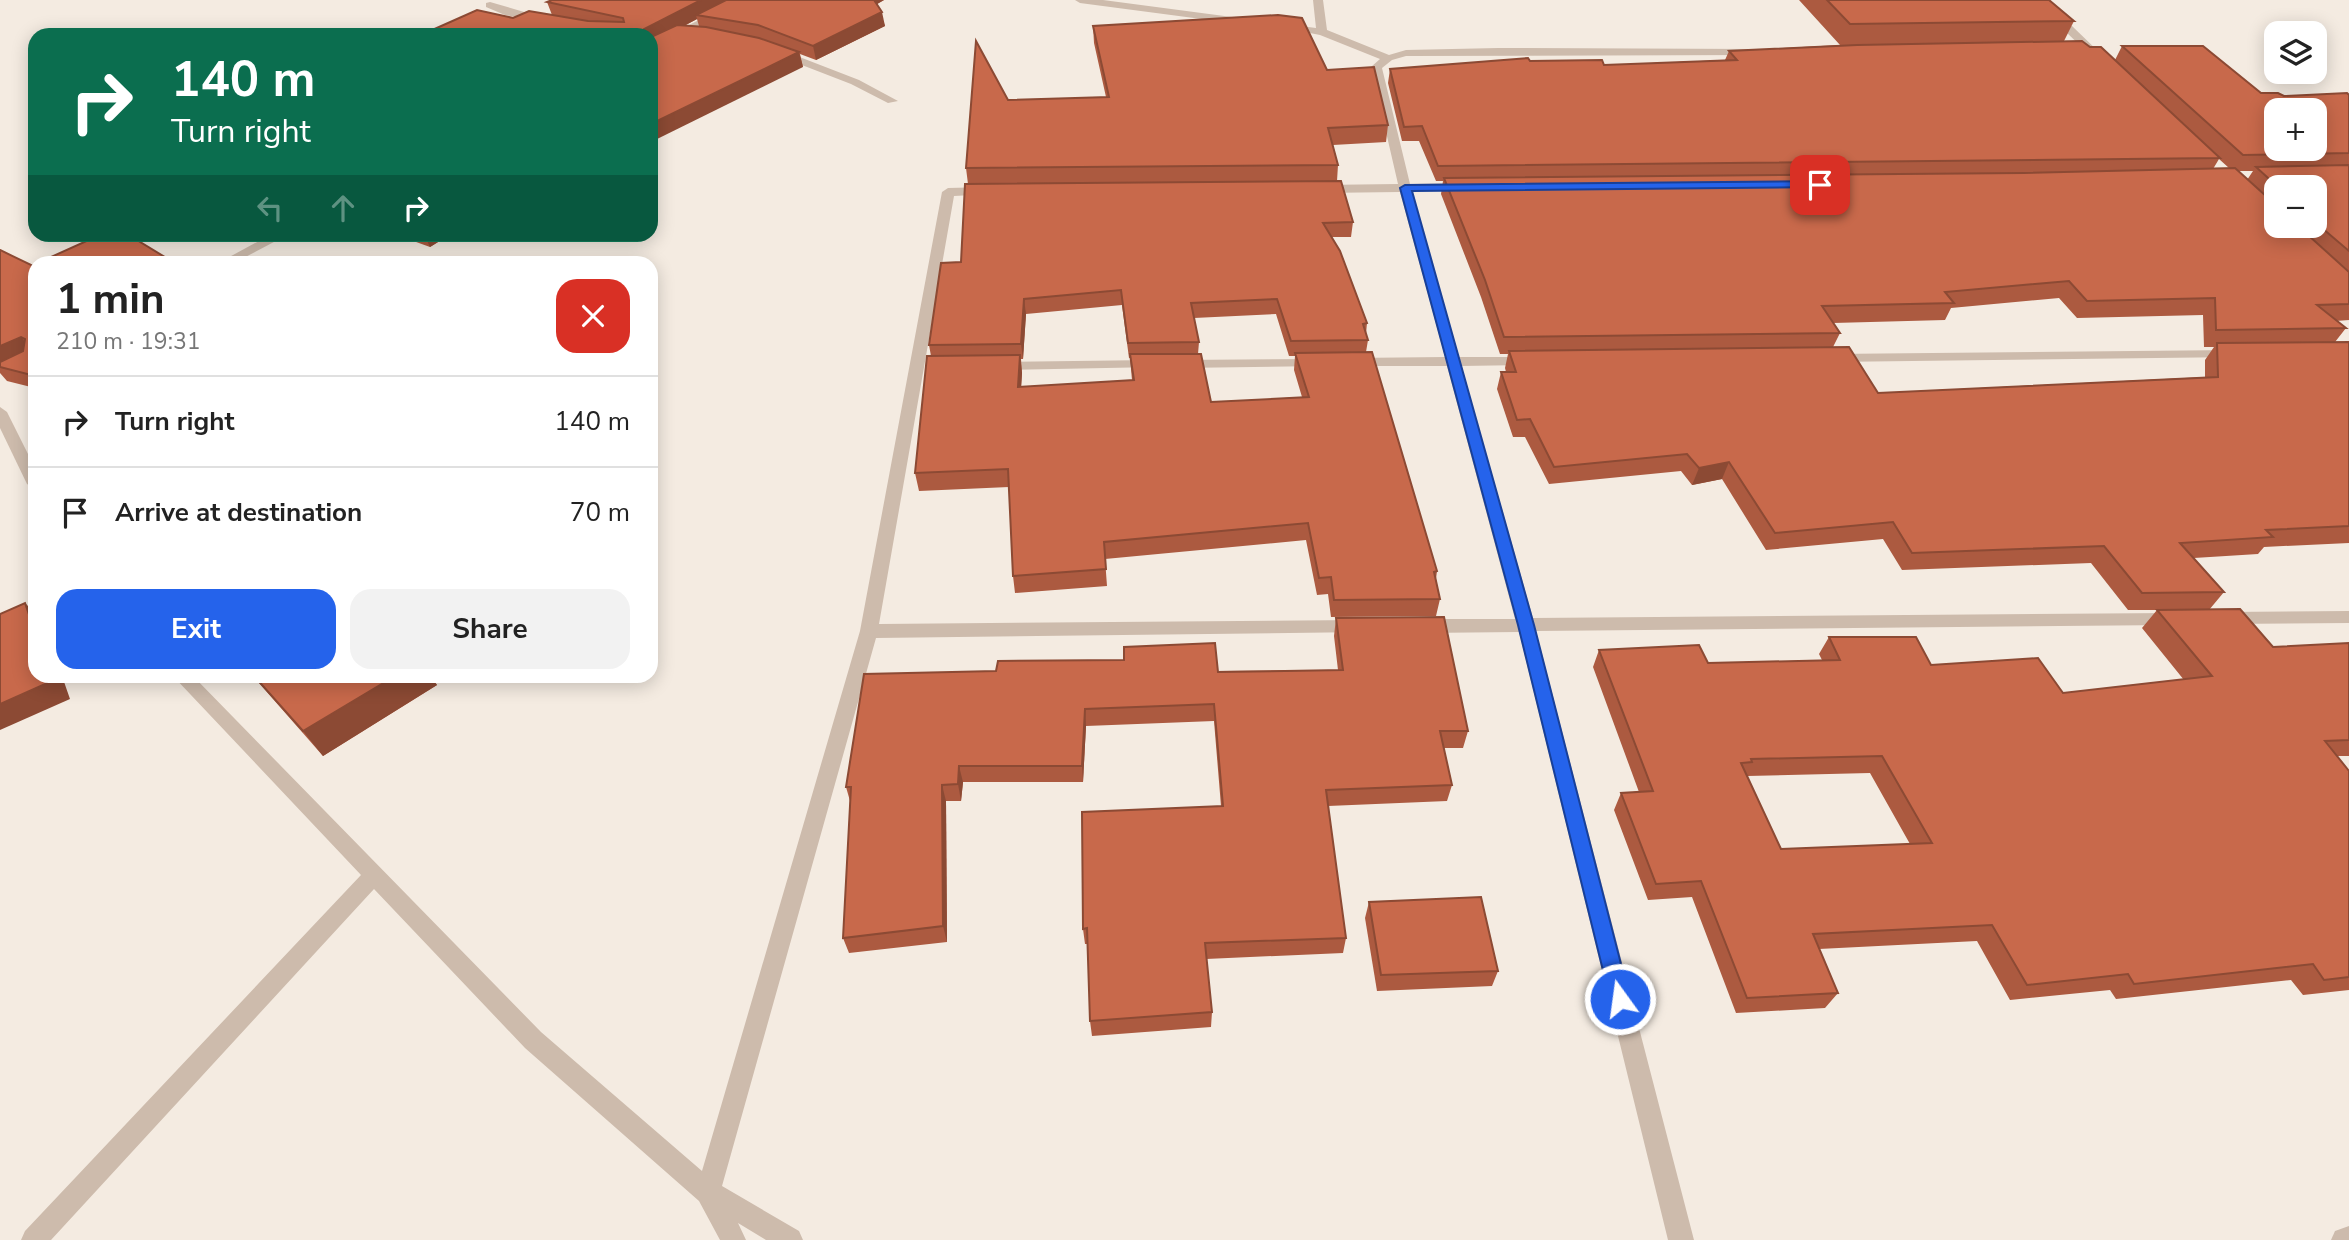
<!DOCTYPE html>
<meta charset="utf-8">
<style>
body{margin:0;font-family:"Nunito Sans",sans-serif;background:#f2f2f2;color:#222;height:100vh;display:flex;flex-direction:column;font-size:26px;white-space:nowrap}
*{box-sizing:border-box;margin:0}
p{font-size:23px;color:#767676}
.icon{flex:none;width:38px;height:38px;fill:none;stroke:currentColor;stroke-width:2;stroke-linecap:round;stroke-linejoin:round}
.map{position:relative;flex:1;overflow:hidden}
.sheet{position:absolute;left:28px;top:256px;width:630px;height:427px;display:flex;flex-direction:column;background:#fff;border-radius:21px;box-shadow:0 4px 18px #0003}
.sheet>*{flex:none}
.banner{position:absolute;left:28px;top:28px;width:630px;height:214px;border-radius:21px;box-shadow:0 4px 18px #0003;background:#0b6e4f;color:#fff;overflow:hidden}
.controls{position:absolute;left:2264px;top:21px;display:grid;gap:14px}
.controls a{display:grid;place-items:center;width:63px;height:63px;border-radius:14px;background:#fff;box-shadow:0 4px 18px #0003;font-size:35px}
.pin{position:absolute;display:grid;place-items:center;width:60px;height:60px;color:#fff;margin:-30px;border-radius:14px;box-shadow:0 4px 10px #0006}
.me{position:absolute;width:77px;margin:-38px;rotate:346deg;stroke-linejoin:round;filter:drop-shadow(0 0 5px #0008)}
.turn{display:flex;align-items:center;gap:24px;height:147px;padding:0 28px;font-size:32px}
.turn .icon{width:91px;height:91px;stroke-width:2.5}
.turn b{display:block;font-size:49px;line-height:60px}
.lanes{display:flex;align-items:center;height:66px;padding:0 28px;background:#0003;justify-content:center;gap:35px;direction:ltr}
.lanes .off{opacity:.35}
.round{display:grid;place-items:center;flex:none;width:74px;height:74px;border-radius:21px;background:#f2f2f2}
.summary{display:flex;align-items:center;justify-content:space-between;height:119px;padding:0 28px}
h1{font-size:42px;font-weight:700;line-height:52px}
.primary-button{display:flex;gap:14px;margin-top:auto;padding:14px 28px}
.primary-button a{flex:1;height:80px;border-radius:21px;background:#2563eb;color:#fff;font-size:28px;font-weight:700;line-height:80px;text-align:center}
.primary-button a+a{background:#f2f2f2;color:#222}
ul{padding:0;list-style:none}
li{display:flex;align-items:center;gap:21px;height:91px;padding:0 28px;border-top:2px solid #e0e0e0}
li div{flex:1}
li b{display:block;font-size:26px}
li em{font-style:normal}
.map>svg:first-child{display:block}
.lines{fill:none;stroke-linecap:round;stroke-linejoin:round}
.minor{fill:#cdbbac;fill-rule:evenodd}
.wall{fill:#ac5a40;fill-rule:evenodd}
.shaded-wall{fill:#8c4a34}
.building{fill:#c8694b;stroke:#8c4a34;stroke-width:2;fill-rule:evenodd}
.route{fill:#2563eb;stroke:#184099;stroke-width:2}
</style>
<div class="map">
<svg width="2349" height="1240" viewBox="0 0 2349 1240">
<rect width="100%" height="100%" fill="#f4ebe1"/>
<g class="lines">
<g class="minor">
<path d="M 739,0 L 752,0 L 651,51 L 651,44 Z"/>
<path d="M 1075,0 L 1103,0 L 1247,19 L 1252,22 L 1247,25 L 1080,3 Z"/>
<path d="M 1313,0 L 1323,0 L 1327,30 L 1389,55 L 1406,50 L 1498,48 L 1753,49 L 1758,52 L 1753,55 L 1406,56 L 1392,60 L 1382,68 L 1410,184 L 1464,183 L 1470,187 L 1464,191 L 1412,191 L 1459,357 L 1530,357 L 1537,361 L 1530,365 L 1461,366 L 1533,618 L 2171,613 L 2177,614 L 2180,619 L 2177,624 L 2171,625 L 1536,631 L 1694,1240 L 1668,1240 L 1519,632 L 1422,633 L 1416,631 L 1413,626 L 1416,621 L 1422,619 L 1515,619 L 1447,366 L 1352,366 L 1345,362 L 1352,358 L 1445,357 L 1400,192 L 1320,193 L 1314,189 L 1320,185 L 1398,184 L 1371,67 L 1380,59 L 1320,35 L 1280,27 L 1285,24 L 1316,28 Z"/>
<path d="M 490,2 L 548,19 L 543,22 L 505,15 L 486,7 L 486,3 Z"/>
<path d="M 2064,26 L 2072,26 L 2102,55 L 2102,59 L 2094,59 L 2064,30 Z"/>
<path d="M 776,51 L 784,51 L 859,80 L 898,101 L 888,103 L 851,84 L 776,55 Z"/>
<path d="M 988,187 L 992,188 L 992,194 L 954,196 L 879,624 L 1359,620 L 1365,622 L 1368,627 L 1365,632 L 876,638 L 722,1186 L 799,1231 L 803,1240 L 766,1240 L 738,1223 L 746,1240 L 720,1240 L 699,1201 L 525,1048 L 374,889 L 51,1240 L 21,1240 L 25,1231 L 361,875 L 173,676 L 193,676 L 541,1032 L 702,1171 L 860,631 L 942,192 L 948,188 Z"/>
<path d="M 272,234 L 289,234 L 236,262 L 220,262 Z"/>
<path d="M 2234,350 L 2239,351 L 2239,357 L 1831,362 L 1824,358 L 1831,354 Z"/>
<path d="M 1317,359 L 1322,360 L 1324,363 L 1322,366 L 1180,368 L 1173,364 L 1180,360 Z"/>
<path d="M 1152,360 L 1157,361 L 1159,364 L 1157,367 L 998,370 L 991,366 L 998,362 Z"/>
<path d="M 0,407 L 7,412 L 35,468 L 35,489 L 27,484 L 0,428 Z"/>
<path d="M 2349,611 L 2349,623 L 2224,624 L 2218,623 L 2215,618 L 2218,613 L 2224,612 Z"/>
<path d="M 2349,1226 L 2349,1240 L 2331,1240 L 2335,1231 Z"/>
</g>
</g>
<g class="wall">
<path d="M 552,0 L 884,0 L 877,4 L 885,26 L 816,60 L 800,54 L 803,67 L 513,18 L 552,15 L 547,2 ZM 697,19 L 699,26 L 684,26 Z"/>
<path d="M 1799,0 L 2049,0 L 2074,21 L 2064,41 L 2090,47 L 2115,60 L 2122,46 L 2261,93 L 2284,96 L 2349,95 L 2349,320 L 2336,321 L 2346,328 L 2335,342 L 2349,342 L 2349,543 L 2264,547 L 2258,554 L 2194,558 L 2224,592 L 2209,610 L 2273,647 L 2349,643 L 2349,756 L 2337,756 L 2349,771 L 2349,990 L 2303,995 L 2291,980 L 2116,999 L 2110,990 L 2010,1000 L 1977,941 L 1819,949 L 1838,993 L 1825,1008 L 1736,1013 L 1692,897 L 1648,900 L 1614,810 L 1621,793 L 1639,792 L 1593,667 L 1599,650 L 1708,663 L 1822,660 L 1819,654 L 1829,637 L 1931,665 L 2063,693 L 2184,680 L 2142,628 L 2157,610 L 2187,610 L 2128,610 L 2091,563 L 1902,570 L 1883,539 L 1766,550 L 1722,479 L 1692,485 L 1681,471 L 1549,484 L 1525,437 L 1513,437 L 1497,389 L 1501,372 L 1506,372 L 1505,368 L 1508,354 L 1500,354 L 1481,297 L 1441,194 L 1443,181 L 1436,181 L 1419,141 L 1402,141 L 1388,83 L 1390,69 L 1530,61 L 1604,65 L 1725,60 L 1729,51 L 1840,45 ZM 2219,159 L 2229,168 L 2213,169 ZM 2238,171 L 2253,171 L 2247,180 ZM 2277,187 L 2315,187 L 2315,226 L 2277,226 ZM 2059,298 L 2077,318 L 2203,315 L 2204,347 L 2214,347 L 2205,360 L 2205,377 L 1878,393 L 1833,347 L 1840,333 L 1833,323 L 1945,320 L 1951,308 ZM 1870,773 L 1910,844 L 1781,849 L 1747,776 Z"/>
<path d="M 1093,26 L 1327,70 L 1388,125 L 1386,142 L 1333,145 L 1338,165 L 1337,181 L 1353,222 L 1351,237 L 1332,237 L 1367,323 L 1366,334 L 1368,340 L 1366,352 L 1437,571 L 1436,579 L 1440,599 L 1436,616 L 1331,617 L 1328,594 L 1317,595 L 1306,540 L 1105,559 L 1107,586 L 1015,593 L 1013,576 L 1009,487 L 919,491 L 915,473 L 931,356 L 929,345 L 961,262 L 968,184 L 966,168 L 1106,97 L 1094,43 ZM 1122,305 L 1129,358 L 1130,358 L 1132,380 L 1021,387 L 1022,373 L 1021,359 L 1023,359 L 1026,314 ZM 1276,314 L 1289,356 L 1295,356 L 1294,370 L 1302,397 L 1211,402 L 1198,354 L 1199,342 L 1194,318 Z"/>
<path d="M 394,234 L 451,234 L 430,247 Z"/>
<path d="M 0,250 L 33,266 L 35,265 L 35,388 L 7,381 L 0,373 Z"/>
<path d="M 1336,618 L 1468,731 L 1463,748 L 1444,748 L 1452,785 L 1447,801 L 1328,806 L 1346,938 L 1343,953 L 1206,959 L 1212,1012 L 1211,1027 L 1092,1036 L 1090,1021 L 1088,944 L 1085,944 L 1083,929 L 1221,806 L 1214,721 L 1086,726 L 1083,782 L 963,782 L 961,801 L 946,801 L 947,942 L 849,953 L 843,938 L 850,801 L 846,787 L 864,674 L 1338,670 L 1334,636 Z"/>
<path d="M 253,676 L 430,676 L 437,685 L 323,756 Z"/>
<path d="M 1369,902 L 1498,971 L 1492,986 L 1377,991 L 1365,918 Z"/>
</g>
<g class="shaded-wall">
<path d="M 701,0 L 733,0 L 696,15 L 697,19 L 651,43 L 651,35 L 644,35 L 644,29 Z"/>
<path d="M 871,0 L 884,0 L 872,7 Z"/>
<path d="M 882,12 L 885,26 L 816,60 L 813,46 Z"/>
<path d="M 799,52 L 803,67 L 651,142 L 651,124 Z"/>
<path d="M 424,234 L 451,234 L 430,247 Z"/>
<path d="M 1024,299 L 1026,314 L 1023,359 L 1021,344 Z"/>
<path d="M 21,337 L 34,353 L 0,367 L 0,346 Z"/>
<path d="M 1020,355 L 1022,373 L 1020,404 L 1018,387 Z"/>
<path d="M 1729,462 L 1722,479 L 1692,485 L 1699,468 Z"/>
<path d="M 25,603 L 35,613 L 35,632 Z"/>
<path d="M 50,676 L 62,676 L 70,699 L 0,730 L 0,704 Z"/>
<path d="M 395,676 L 430,676 L 437,685 L 323,756 L 303,731 Z"/>
<path d="M 1085,709 L 1086,726 L 1083,782 L 1082,766 Z"/>
<path d="M 959,766 L 963,782 L 961,801 L 958,784 Z"/>
<path d="M 942,785 L 946,801 L 947,942 L 943,926 Z"/>
</g>
<g class="building">
<path d="M 552,0 L 701,0 L 644,29 L 644,35 L 421,35 L 477,10 L 513,18 L 529,11 L 588,21 L 624,22 L 623,18 L 547,2 Z"/>
<path d="M 726,0 L 874,0 L 882,12 L 813,46 L 758,25 L 696,15 Z"/>
<path d="M 1827,0 L 2049,0 L 2074,21 L 1850,24 Z"/>
<path d="M 1278,15 L 1302,18 L 1327,70 L 1374,67 L 1388,125 L 1328,128 L 1338,165 L 966,168 L 976,41 L 1008,100 L 1109,97 L 1093,26 Z"/>
<path d="M 677,25 L 706,27 L 759,38 L 799,52 L 651,124 L 651,37 Z"/>
<path d="M 2082,41 L 2090,47 L 2101,47 L 2220,158 L 1438,166 L 1422,126 L 1404,127 L 1390,69 L 1528,58 L 1530,61 L 1602,60 L 1604,65 L 1737,60 L 1729,51 L 1857,45 Z"/>
<path d="M 2122,46 L 2203,46 L 2261,93 L 2278,93 L 2284,96 L 2347,93 L 2349,95 L 2349,153 L 2243,155 ZM 2277,110 L 2315,110 L 2315,149 L 2277,149 Z"/>
<path d="M 2349,165 L 2349,251 L 2315,222 L 2315,187 L 2278,187 L 2256,167 Z"/>
<path d="M 2235,168 L 2277,206 L 2277,226 L 2298,226 L 2349,272 L 2349,304 L 2317,305 L 2346,328 L 2216,330 L 2215,298 L 2087,301 L 2069,281 L 1945,292 L 1954,303 L 1822,306 L 1840,333 L 1504,337 L 1485,280 L 1444,178 L 2023,173 Z"/>
<path d="M 1341,181 L 1353,222 L 1323,223 L 1340,251 L 1367,323 L 1363,324 L 1368,340 L 1291,341 L 1277,299 L 1191,303 L 1199,342 L 1128,343 L 1121,290 L 1024,299 L 1021,344 L 929,345 L 941,263 L 961,262 L 965,184 Z"/>
<path d="M 102,234 L 127,234 L 173,262 L 40,262 Z"/>
<path d="M 0,250 L 33,266 L 35,265 L 35,376 L 0,367 L 0,362 L 23,351 L 25,339 L 21,337 L 0,346 Z"/>
<path d="M 2349,342 L 2349,526 L 2266,530 L 2273,537 L 2180,543 L 2224,592 L 2142,593 L 2104,546 L 1912,553 L 1893,522 L 1775,533 L 1729,462 L 1699,468 L 1687,454 L 1554,467 L 1530,419 L 1517,420 L 1501,372 L 1516,372 L 1509,351 L 1849,347 L 1878,393 L 2218,377 L 2217,343 Z"/>
<path d="M 1372,352 L 1437,571 L 1434,572 L 1440,599 L 1334,600 L 1331,577 L 1319,578 L 1308,523 L 1104,542 L 1106,569 L 1013,576 L 1008,469 L 915,473 L 927,356 L 1020,355 L 1018,387 L 1134,380 L 1130,354 L 1201,354 L 1211,402 L 1309,397 L 1295,353 Z"/>
<path d="M 25,603 L 35,632 L 35,676 L 50,676 L 52,681 L 0,704 L 0,614 Z"/>
<path d="M 2240,609 L 2273,647 L 2349,643 L 2349,740 L 2325,741 L 2349,771 L 2349,977 L 2324,980 L 2313,964 L 2134,984 L 2128,974 L 2027,985 L 1992,925 L 1813,934 L 1838,993 L 1747,998 L 1701,881 L 1656,884 L 1621,793 L 1653,791 L 1599,650 L 1699,645 L 1708,663 L 1840,660 L 1829,637 L 1916,637 L 1931,665 L 2038,658 L 2063,693 L 2212,676 L 2157,610 ZM 1882,756 L 1932,843 L 1781,849 L 1741,763 L 1752,762 L 1751,759 Z"/>
<path d="M 1444,617 L 1468,731 L 1440,731 L 1452,785 L 1326,790 L 1346,938 L 1205,943 L 1212,1012 L 1090,1021 L 1087,928 L 1083,929 L 1082,812 L 1223,806 L 1214,704 L 1085,709 L 1082,766 L 959,766 L 958,784 L 942,785 L 943,926 L 843,938 L 851,787 L 846,787 L 864,674 L 996,671 L 998,661 L 1124,660 L 1124,647 L 1215,643 L 1218,672 L 1343,670 L 1336,618 Z"/>
<path d="M 254,676 L 395,676 L 303,731 Z"/>
<path d="M 1481,897 L 1498,971 L 1381,975 L 1369,902 Z"/>
</g>
<path class="route" d="M 1820,181 L 1826,185 L 1824,187 L 1412,191 L 1534,625 L 1630,999 L 1627,1006 L 1620,1009 L 1613,1006 L 1610,999 L 1518,625 L 1400,188 L 1405,185 Z"/>
</svg>
<div class="controls">
<a><svg class="icon" aria-label="layers" viewBox="0 0 24 24"><path d="M12 4l9 5-9 5-9-5zM3 14l9 5 9-5"/></svg></a>
<a>+</a>
<a>−</a>
</div>
<div class="pin" style="left:1820px;top:185px;background:#d93025"><svg class="icon" aria-label="arrive" viewBox="0 0 24 24"><path d="M6 21V4h12l-3 4 3 4H6"/></svg></div>
<svg class="me" style="left:1620px;top:999px" viewBox="-20 -20 40 40"><circle r="17" fill="#2563eb" stroke="#fff" stroke-width="3"/><path d="M0-11L8 9 0 5-8 9z" fill="#fff"/></svg>
<div class="banner">
<div class="turn"><svg class="icon" aria-label="right" viewBox="0 0 24 24"><path d="M7 20v-9h11M14 6l5 5-5 5"/></svg><div><b>140 m</b>Turn right</div></div>
<div class="lanes"><svg class="icon off" aria-label="left" viewBox="0 0 24 24"><path d="M17 20v-9H6M10 6l-5 5 5 5"/></svg><svg class="icon off" aria-label="ahead" viewBox="0 0 24 24"><path d="M12 20V5M6 11l6-6 6 6"/></svg><svg class="icon" aria-label="right" viewBox="0 0 24 24"><path d="M7 20v-9h11M14 6l5 5-5 5"/></svg></div>
</div>
<section class="sheet">
<div class="summary"><div><h1>1 min</h1><p>210 m · 19:31</p></div><a class="round" style="background:#d93025;color:#fff"><svg class="icon" aria-label="close" viewBox="0 0 24 24"><path d="M6 6l12 12M18 6L6 18"/></svg></a></div>
<ul>
<li><svg class="icon" aria-label="right" viewBox="0 0 24 24"><path d="M7 20v-9h11M14 6l5 5-5 5"/></svg><div><b>Turn right</b></div><em>140 m</em></li>
<li><svg class="icon" aria-label="arrive" viewBox="0 0 24 24"><path d="M6 21V4h12l-3 4 3 4H6"/></svg><div><b>Arrive at destination</b></div><em>70 m</em></li>
</ul>
<div class="primary-button"><a>Exit</a><a>Share</a></div>
</section>
</div>
